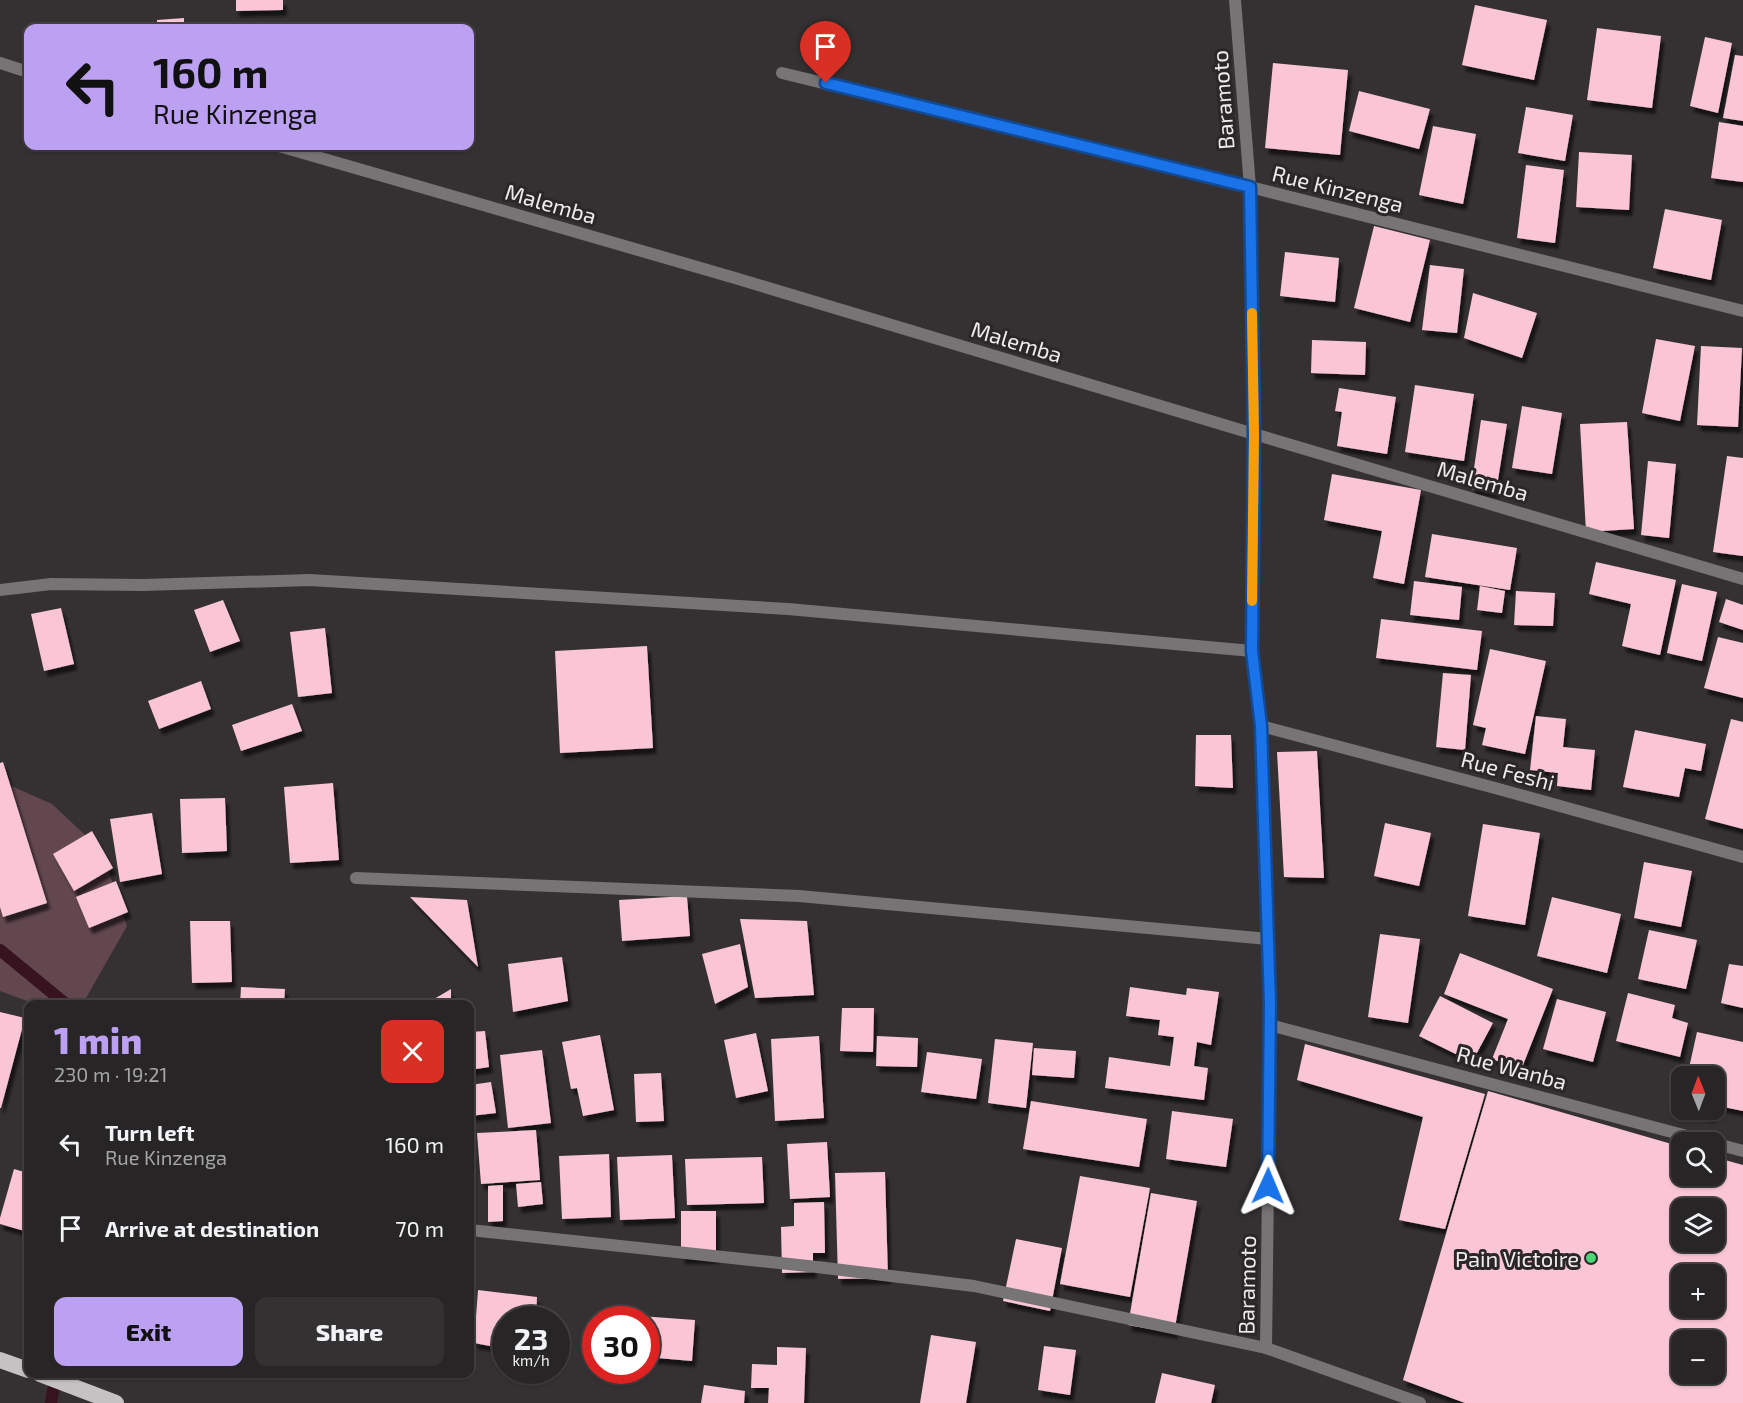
<!DOCTYPE html>
<meta charset="utf-8">
<style>
body{margin:0;font-family:"Exo 2",sans-serif;background:#343132;color:#f1f3f6;height:100vh;display:flex;flex-direction:column;font-size:22px;white-space:nowrap}
*{box-sizing:border-box;margin:0}
p{font-size:20px;color:#a5a5a7}
.icon{flex:none;width:33px;height:33px;fill:none;stroke:currentColor;stroke-width:2;stroke-linecap:round;stroke-linejoin:round}
.map{position:relative;flex:1;overflow:hidden}
.details{position:absolute;left:24px;top:1000px;width:450px;height:378px;display:flex;flex-direction:column;background:#282526;border-radius:12px;box-shadow:0 2px 4px #0004,0 0 0 2px #444243}
.details>*{flex:none}
.hud{position:absolute;left:24px;top:24px;width:450px;height:126px;border-radius:12px;box-shadow:0 2px 4px #0004,0 0 0 2px #444243;background:#bca0f2;color:#111;overflow:hidden}
.needle{width:39px;rotate:359deg}
.controls{position:absolute;left:1671px;top:1066px;display:grid;gap:12px}
.controls a{display:grid;place-items:center;width:54px;height:54px;border-radius:12px;background:#282526;box-shadow:0 2px 4px #0004,0 0 0 2px #444243;font-size:30px}
.speed{position:absolute;left:492px;top:1306px;display:flex;gap:12px;font-size:30px;font-weight:700;text-align:center}
.speed>*{display:grid;place-content:center;width:78px;height:78px;border-radius:50%;background:#282526;box-shadow:0 2px 4px #0004,0 0 0 2px #444243;line-height:1}
.speed small{font-size:15px;font-weight:400}
.speed .limit{border:9px solid #d22;background:#fff;color:#111}
.pin{position:absolute;display:grid;place-items:center;width:51px;height:51px;color:#fff;margin:-62px -26px;border-radius:50% 50% 50% 0;rotate:-45deg;box-shadow:0 0 6px #0007}
.pin .icon{rotate:45deg}
.me{position:absolute;width:66px;margin:-33px;rotate:1deg;stroke-linejoin:round;filter:drop-shadow(0 0 4px #0008)}
.turn{display:flex;align-items:center;gap:21px;height:126px;padding:0 30px;font-size:27px}
.turn .icon{width:78px;height:78px;stroke-width:2.5}
.turn b{display:block;font-size:42px;line-height:51px}
.round{display:grid;place-items:center;flex:none;width:63px;height:63px;border-radius:12px;background:#343132}
.overview{display:flex;align-items:center;justify-content:space-between;height:102px;padding:0 30px}
h1{font-size:36px;font-weight:800;line-height:45px;color:#bca0f2}
.cta{display:flex;gap:12px;margin-top:auto;padding:12px 30px}
.cta a{flex:1;height:69px;border-radius:12px;background:#bca0f2;color:#111;font-size:24px;font-weight:800;line-height:69px;text-align:center}
.cta a+a{background:#343132;color:#f1f3f6}
ul{padding:0;list-style:none}
li{display:flex;align-items:center;gap:18px;height:84px;padding:0 30px}
li div{flex:1}
li b{display:block;font-size:22px}
li em{font-style:normal}
.map>svg:first-child{display:block}
.green{fill:#62474f}
.lines{fill:none;stroke-linecap:round;stroke-linejoin:round}
.stream{stroke:#37121f;stroke-width:12}
.building{fill:#fac5d4;fill-rule:evenodd;filter:url(#shadow)}
.minor{stroke:#767474;stroke-width:12}
.trunk{stroke:#c6c2c3;stroke-width:16}
.route-casing{stroke:#114b97;stroke-width:15}
.route{stroke:#1a73e8;stroke-width:10}
.slow{stroke:#f59e0b;stroke-width:10}
.poi-dot{fill:#4bd677;stroke:#2b2728;stroke-width:2}
.labels{text-anchor:middle;dominant-baseline:central;stroke-width:6;stroke-linejoin:round;paint-order:stroke}
.street-label{font-size:22px;fill:#eeebec;stroke:#2b2728}
.poi-label{font-size:22px;fill:#eeebec;stroke:#2b2728;text-anchor:end}
</style>
<div class="map">
<svg width="1743" height="1403" viewBox="0 0 1743 1403">
<defs>
<filter id="shadow"><feDropShadow dx="3.5" dy="6" stdDeviation="1.5" flood-color="#0009"/></filter>
</defs>
<rect width="100%" height="100%" fill="#353132"/>
<path class="green" d="M 0,781 L 52,804 L 102,851 L 127,926 L 82,1005 L 38,1005 L 0,991 Z"/>
<g class="lines">
<g class="stream">
<path d="M 0,950 L 67,1005"/>
<path d="M 51,1403 L 56,1374"/>
</g>
</g>
<g class="building">
<path d="M 236,0 L 283,0 L 283,10 L 236,11 Z"/>
<path d="M 1475,5 L 1547,20 L 1534,80 L 1462,65 Z"/>
<path d="M 184,18 L 184,28 L 157,28 L 157,20 Z"/>
<path d="M 304,22 L 304,28 L 284,28 L 284,23 Z"/>
<path d="M 1597,28 L 1661,36 L 1652,108 L 1587,100 Z"/>
<path d="M 1705,37 L 1732,43 L 1718,113 L 1690,106 Z"/>
<path d="M 1735,55 L 1743,56 L 1743,121 L 1723,118 Z"/>
<path d="M 1273,63 L 1348,70 L 1340,155 L 1265,148 Z"/>
<path d="M 1359,91 L 1430,109 L 1419,149 L 1349,131 Z"/>
<path d="M 1526,107 L 1573,115 L 1565,161 L 1518,153 Z"/>
<path d="M 1719,122 L 1743,126 L 1743,182 L 1711,178 Z"/>
<path d="M 1433,126 L 1476,134 L 1463,204 L 1419,195 Z"/>
<path d="M 1579,152 L 1632,155 L 1629,210 L 1576,207 Z"/>
<path d="M 1526,165 L 1564,170 L 1555,243 L 1517,238 Z"/>
<path d="M 1665,209 L 1722,220 L 1711,280 L 1653,268 Z"/>
<path d="M 1374,226 L 1430,240 L 1410,322 L 1354,308 Z"/>
<path d="M 1285,252 L 1339,258 L 1335,302 L 1280,296 Z"/>
<path d="M 1430,265 L 1464,269 L 1457,333 L 1422,330 Z"/>
<path d="M 1473,293 L 1537,313 L 1522,358 L 1464,338 Z"/>
<path d="M 1656,339 L 1695,346 L 1680,421 L 1642,413 Z"/>
<path d="M 1312,340 L 1366,342 L 1365,375 L 1311,373 Z"/>
<path d="M 1701,346 L 1742,348 L 1738,427 L 1697,425 Z"/>
<path d="M 1415,385 L 1474,394 L 1464,461 L 1405,452 Z"/>
<path d="M 1339,388 L 1396,397 L 1387,454 L 1337,446 L 1342,412 L 1335,411 Z"/>
<path d="M 1522,406 L 1562,413 L 1552,474 L 1512,468 Z"/>
<path d="M 1481,420 L 1507,424 L 1496,492 L 1471,489 Z"/>
<path d="M 1627,422 L 1634,529 L 1586,532 L 1580,424 Z"/>
<path d="M 1727,456 L 1743,458 L 1743,556 L 1713,552 Z"/>
<path d="M 1648,461 L 1676,464 L 1669,538 L 1641,535 Z"/>
<path d="M 1332,474 L 1421,490 L 1404,584 L 1373,578 L 1382,531 L 1324,520 Z"/>
<path d="M 1432,534 L 1517,548 L 1510,590 L 1425,577 Z"/>
<path d="M 1596,562 L 1676,580 L 1660,655 L 1622,646 L 1631,604 L 1589,594 Z"/>
<path d="M 1414,581 L 1462,587 L 1459,620 L 1410,615 Z"/>
<path d="M 1682,584 L 1717,592 L 1702,661 L 1667,653 Z"/>
<path d="M 1480,586 L 1505,591 L 1502,613 L 1477,610 Z"/>
<path d="M 1516,591 L 1555,593 L 1553,626 L 1514,625 Z"/>
<path d="M 1726,599 L 1743,605 L 1743,630 L 1719,622 Z"/>
<path d="M 223,600 L 240,641 L 210,652 L 194,610 Z"/>
<path d="M 61,608 L 74,664 L 44,671 L 31,614 Z"/>
<path d="M 1381,619 L 1482,631 L 1477,670 L 1376,658 Z"/>
<path d="M 325,628 L 332,693 L 298,697 L 290,632 Z"/>
<path d="M 1718,637 L 1743,643 L 1743,698 L 1704,688 Z"/>
<path d="M 647,646 L 653,748 L 560,753 L 555,651 Z"/>
<path d="M 1490,649 L 1546,661 L 1525,754 L 1482,745 L 1486,728 L 1473,725 Z"/>
<path d="M 1443,673 L 1471,675 L 1465,750 L 1436,747 Z"/>
<path d="M 201,681 L 211,709 L 159,729 L 148,701 Z"/>
<path d="M 292,704 L 302,731 L 241,751 L 232,725 Z"/>
<path d="M 1536,716 L 1566,719 L 1563,747 L 1595,750 L 1591,790 L 1557,786 L 1558,773 L 1530,770 Z"/>
<path d="M 1731,719 L 1743,722 L 1743,829 L 1705,819 Z"/>
<path d="M 1635,730 L 1706,744 L 1701,771 L 1685,768 L 1679,797 L 1623,787 Z"/>
<path d="M 1196,735 L 1231,735 L 1233,788 L 1195,786 Z"/>
<path d="M 1317,751 L 1324,878 L 1284,877 L 1277,752 Z"/>
<path d="M 3,762 L 47,903 L 3,917 L 0,907 L 0,763 Z"/>
<path d="M 333,783 L 339,860 L 290,863 L 284,787 Z"/>
<path d="M 225,798 L 227,851 L 182,853 L 180,799 Z"/>
<path d="M 152,813 L 162,874 L 120,882 L 110,819 Z"/>
<path d="M 1385,823 L 1431,833 L 1419,886 L 1374,876 Z"/>
<path d="M 1483,824 L 1540,833 L 1525,925 L 1468,916 Z"/>
<path d="M 92,831 L 113,868 L 74,891 L 53,854 Z"/>
<path d="M 1644,862 L 1692,871 L 1681,927 L 1634,918 Z"/>
<path d="M 116,881 L 128,912 L 89,928 L 76,897 Z"/>
<path d="M 687,896 L 690,936 L 622,941 L 619,900 Z"/>
<path d="M 410,897 L 467,900 L 478,967 Z"/>
<path d="M 1552,897 L 1621,914 L 1607,973 L 1537,956 Z"/>
<path d="M 740,919 L 807,921 L 814,995 L 755,998 Z"/>
<path d="M 190,921 L 230,921 L 232,982 L 192,983 Z"/>
<path d="M 1649,930 L 1697,940 L 1686,989 L 1638,979 Z"/>
<path d="M 1380,934 L 1420,939 L 1408,1023 L 1368,1017 Z"/>
<path d="M 740,944 L 748,987 L 715,1004 L 702,954 Z"/>
<path d="M 1460,953 L 1553,989 L 1521,1070 L 1492,1059 L 1508,1019 L 1444,994 Z"/>
<path d="M 562,957 L 568,1001 L 513,1012 L 508,964 Z"/>
<path d="M 1729,964 L 1743,966 L 1743,1008 L 1721,1003 Z"/>
<path d="M 241,987 L 285,989 L 284,1005 L 240,1005 Z"/>
<path d="M 1130,987 L 1186,995 L 1187,988 L 1219,992 L 1211,1045 L 1197,1042 L 1194,1066 L 1208,1068 L 1204,1100 L 1105,1088 L 1109,1057 L 1170,1066 L 1174,1037 L 1158,1035 L 1160,1020 L 1126,1016 Z"/>
<path d="M 451,989 L 451,1005 L 424,1005 Z"/>
<path d="M 1628,993 L 1675,1005 L 1672,1018 L 1688,1023 L 1680,1057 L 1616,1041 Z"/>
<path d="M 1440,996 L 1493,1023 L 1472,1062 L 1419,1036 Z"/>
<path d="M 1557,999 L 1606,1012 L 1593,1062 L 1543,1049 Z"/>
<path d="M 842,1008 L 874,1008 L 873,1052 L 840,1051 Z"/>
<path d="M 0,1012 L 25,1018 L 1,1108 L 0,1108 Z"/>
<path d="M 485,1031 L 489,1067 L 470,1070 L 470,1032 Z"/>
<path d="M 1697,1032 L 1743,1042 L 1743,1111 L 1714,1105 L 1714,1077 L 1687,1077 Z"/>
<path d="M 756,1033 L 768,1091 L 736,1098 L 724,1040 Z"/>
<path d="M 600,1035 L 614,1110 L 583,1116 L 577,1088 L 571,1089 L 562,1042 Z"/>
<path d="M 819,1036 L 824,1118 L 775,1121 L 771,1039 Z"/>
<path d="M 877,1036 L 918,1038 L 917,1067 L 876,1066 Z"/>
<path d="M 995,1039 L 1033,1043 L 1026,1108 L 988,1103 Z"/>
<path d="M 1305,1044 L 1485,1094 L 1445,1229 L 1399,1220 L 1423,1117 L 1297,1080 Z"/>
<path d="M 1034,1048 L 1076,1051 L 1074,1078 L 1032,1075 Z"/>
<path d="M 542,1050 L 551,1123 L 508,1128 L 500,1055 Z"/>
<path d="M 927,1052 L 982,1059 L 976,1099 L 921,1092 Z"/>
<path d="M 661,1073 L 664,1121 L 636,1122 L 634,1074 Z"/>
<path d="M 491,1082 L 496,1113 L 470,1116 L 470,1085 Z"/>
<path d="M 1488,1091 L 1682,1147 L 1682,1176 L 1714,1176 L 1714,1157 L 1743,1165 L 1743,1403 L 1465,1403 L 1403,1380 ZM 1682,1209 L 1714,1209 L 1714,1242 L 1682,1242 ZM 1682,1275 L 1714,1275 L 1714,1308 L 1682,1308 ZM 1682,1341 L 1714,1341 L 1714,1374 L 1682,1374 Z"/>
<path d="M 1031,1101 L 1147,1119 L 1139,1167 L 1023,1149 Z"/>
<path d="M 1684,1110 L 1713,1110 L 1712,1117 Z"/>
<path d="M 1172,1111 L 1233,1119 L 1226,1167 L 1166,1159 Z"/>
<path d="M 536,1130 L 540,1180 L 481,1184 L 477,1133 Z"/>
<path d="M 827,1142 L 830,1197 L 790,1199 L 787,1144 Z"/>
<path d="M 609,1154 L 611,1217 L 562,1219 L 559,1156 Z"/>
<rect x="470" y="1155" width="2" height="76"/>
<path d="M 672,1155 L 675,1218 L 620,1220 L 617,1157 Z"/>
<path d="M 762,1157 L 764,1203 L 687,1205 L 685,1159 Z"/>
<path d="M 14,1169 L 28,1173 L 28,1232 L 0,1224 L 0,1218 Z"/>
<path d="M 885,1172 L 888,1278 L 838,1279 L 835,1173 Z"/>
<path d="M 1080,1176 L 1150,1188 L 1130,1297 L 1060,1284 Z"/>
<path d="M 541,1182 L 543,1204 L 518,1207 L 516,1184 Z"/>
<path d="M 503,1185 L 503,1221 L 488,1222 L 488,1186 Z"/>
<path d="M 1151,1193 L 1197,1201 L 1174,1333 L 1128,1325 Z"/>
<path d="M 824,1202 L 825,1253 L 813,1253 L 813,1272 L 782,1273 L 781,1227 L 794,1226 L 794,1203 Z"/>
<rect x="681" y="1211" width="35" height="47"/>
<path d="M 1016,1239 L 1062,1248 L 1050,1311 L 1003,1301 Z"/>
<path d="M 478,1290 L 537,1297 L 536,1320 L 506,1320 L 506,1349 L 474,1343 Z"/>
<path d="M 640,1316 L 695,1320 L 692,1361 L 646,1357 L 646,1320 L 639,1320 Z"/>
<path d="M 931,1335 L 976,1342 L 966,1403 L 920,1403 Z"/>
<path d="M 1044,1346 L 1076,1350 L 1070,1395 L 1038,1390 Z"/>
<path d="M 777,1347 L 806,1348 L 804,1403 L 768,1403 L 769,1388 L 751,1388 L 752,1364 L 777,1365 Z"/>
<path d="M 1162,1373 L 1215,1385 L 1211,1403 L 1155,1403 Z"/>
<path d="M 704,1385 L 745,1391 L 744,1403 L 701,1403 Z"/>
</g>
<g class="lines">
<g class="minor">
<path d="M 1235,0 L 1250,187 L 1254,434 L 1252,651 L 1261,726 L 1270,1025 L 1266,1348"/>
<path d="M 0,63 L 28,72"/>
<path d="M 782,73 L 1250,187 L 1743,311"/>
<path d="M 279,146 L 735,278 L 1254,434 L 1743,579"/>
<path d="M 0,590 L 51,584 L 143,585 L 310,580 L 788,609 L 1252,651"/>
<path d="M 1261,726 L 1495,788 L 1743,857"/>
<path d="M 356,878 L 799,896 L 1268,939"/>
<path d="M 1270,1025 L 1743,1151"/>
<path d="M 470,1230 L 817,1267 L 974,1286 L 1266,1348 L 1420,1403"/>
</g>
<g class="trunk">
<path d="M 0,1360 L 28,1370"/>
<path d="M 40,1374 L 116,1403"/>
</g>
</g>
<g class="lines">
<g class="route-casing">
<path id="route" d="M 826,83 L 1250,187 L 1254,434 L 1252,651 L 1261,726 L 1270,1003 L 1268,1186"/>
</g>
<use href="#route" class="route"/>
<path class="slow" d="M 1252,313 L 1254,434 L 1252,601"/>
</g>
<circle class="poi-dot" cx="1591" cy="1258" r="6"/>
<g class="labels">
<g class="street-label">
<text transform="translate(1222 100) rotate(-94)">Baramoto</text>
<text transform="translate(1338 188) rotate(14)">Rue Kinzenga</text>
<text transform="translate(551 203) rotate(16)">Malemba</text>
<text transform="translate(1017 341) rotate(17)">Malemba</text>
<text transform="translate(1483 480) rotate(16)">Malemba</text>
<text transform="translate(1508 770) rotate(15)">Rue Feshi</text>
<text transform="translate(1512 1067) rotate(15)">Rue Wanba</text>
<text transform="translate(1246 1285) rotate(-89)">Baramoto</text>
</g>
<g class="poi-label">
<text x="1579" y="1258">Pain Victoire</text>
</g>
</g>
</svg>
<div class="controls">
<a><svg class="needle" viewBox="-14 -14 28 28"><path d="M0-13l5 13h-10z" fill="#e53935"/><path d="M0 13l5-13h-10z" fill="#a5a5a7"/></svg></a>
<a><svg class="icon" aria-label="search" viewBox="0 0 24 24"><circle cx="10" cy="10" r="6"/><path d="M15 15l6 6"/></svg></a>
<a><svg class="icon" aria-label="layers" viewBox="0 0 24 24"><path d="M12 4l9 5-9 5-9-5zM3 14l9 5 9-5"/></svg></a>
<a>+</a>
<a>−</a>
</div>
<div class="speed"><div>23<small>km/h</small></div><div class="limit">30</div></div>
<div class="pin" style="left:826px;top:83px;background:#d93025"><svg class="icon" aria-label="arrive" viewBox="0 0 24 24"><path d="M6 21V4h12l-3 4 3 4H6"/></svg></div>
<svg class="me" style="left:1268px;top:1186px" viewBox="-20 -20 40 40"><path d="M0-17L14 15 0 8-14 15z" fill="#1a73e8" stroke="#fff" stroke-width="4"/></svg>
<div class="hud">
<div class="turn"><svg class="icon" aria-label="left" viewBox="0 0 24 24"><path d="M17 20v-9H6M10 6l-5 5 5 5"/></svg><div><b>160 m</b>Rue Kinzenga</div></div>
</div>
<section class="details">
<div class="overview"><div><h1>1 min</h1><p>230 m · 19:21</p></div><a class="round" style="background:#d93025;color:#fff"><svg class="icon" aria-label="close" viewBox="0 0 24 24"><path d="M6 6l12 12M18 6L6 18"/></svg></a></div>
<ul>
<li><svg class="icon" aria-label="left" viewBox="0 0 24 24"><path d="M17 20v-9H6M10 6l-5 5 5 5"/></svg><div><b>Turn left</b><p>Rue Kinzenga</p></div><em>160 m</em></li>
<li><svg class="icon" aria-label="arrive" viewBox="0 0 24 24"><path d="M6 21V4h12l-3 4 3 4H6"/></svg><div><b>Arrive at destination</b></div><em>70 m</em></li>
</ul>
<div class="cta"><a>Exit</a><a>Share</a></div>
</section>
</div>
